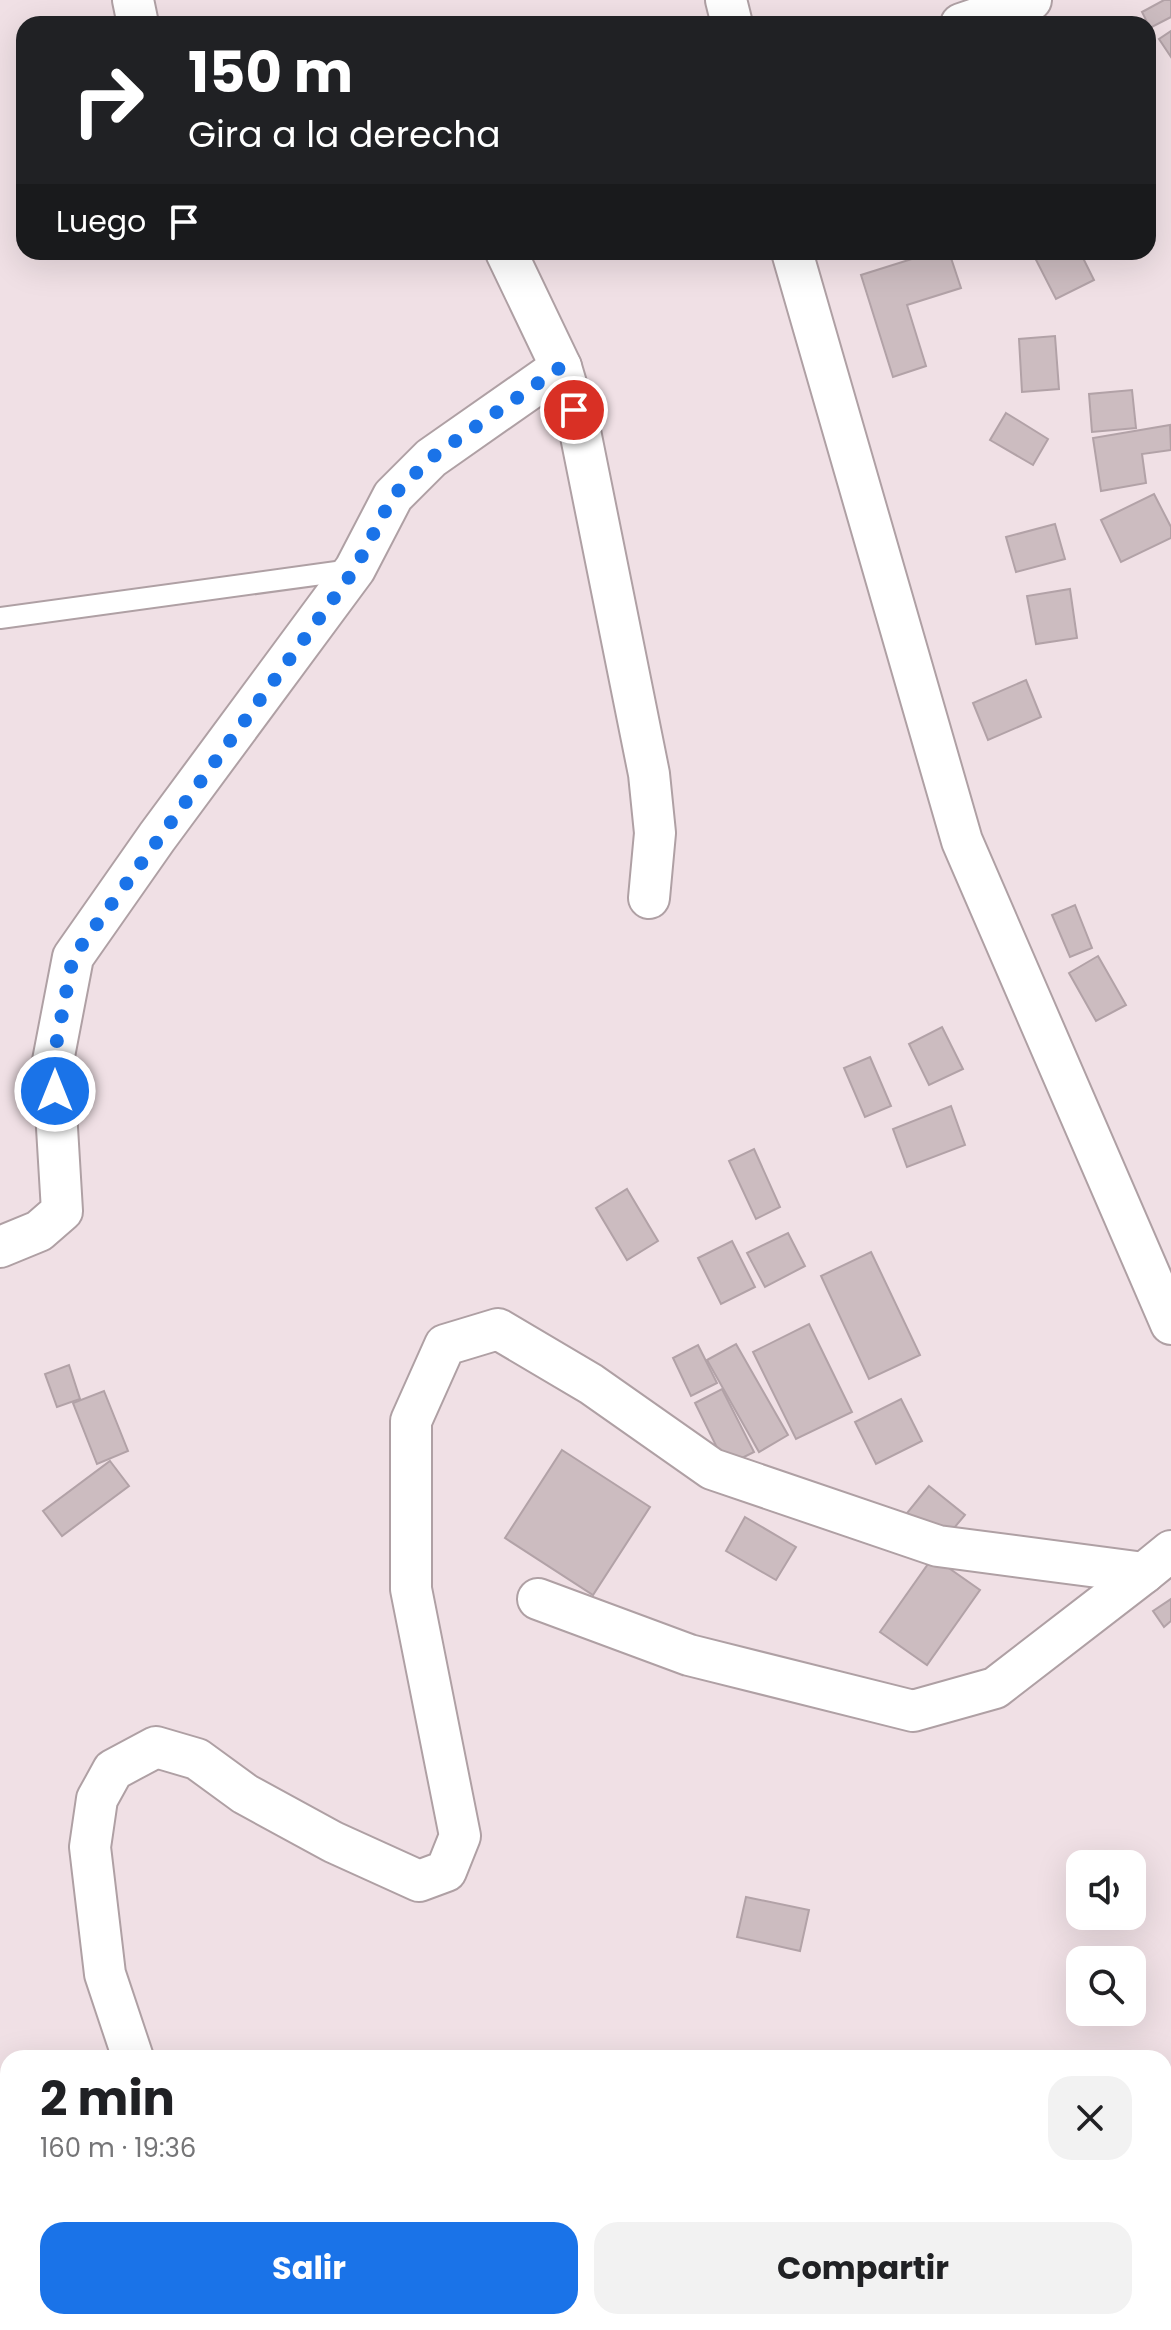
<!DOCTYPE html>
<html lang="es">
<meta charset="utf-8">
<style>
body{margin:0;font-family:Poppins,sans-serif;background:#f2f2f2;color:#202124;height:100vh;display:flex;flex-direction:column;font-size:30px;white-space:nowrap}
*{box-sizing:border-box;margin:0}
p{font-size:26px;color:#757577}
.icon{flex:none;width:44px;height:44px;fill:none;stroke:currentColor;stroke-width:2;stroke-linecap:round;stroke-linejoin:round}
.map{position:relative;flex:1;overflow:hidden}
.sheet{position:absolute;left:0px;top:2050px;width:1172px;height:280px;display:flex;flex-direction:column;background:#fff;border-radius:24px 24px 0 0;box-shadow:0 8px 32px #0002}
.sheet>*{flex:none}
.banner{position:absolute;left:16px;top:16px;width:1140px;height:244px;border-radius:24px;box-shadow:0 8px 32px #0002;background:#202124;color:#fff;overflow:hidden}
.controls{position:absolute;left:1066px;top:1850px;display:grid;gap:16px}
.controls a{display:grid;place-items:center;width:80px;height:80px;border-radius:16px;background:#fff;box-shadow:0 8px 32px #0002;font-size:40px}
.pin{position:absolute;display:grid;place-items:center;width:68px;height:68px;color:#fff;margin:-34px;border:4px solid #fff;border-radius:50%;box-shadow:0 2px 8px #0007}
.me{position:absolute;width:88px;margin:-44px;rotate:0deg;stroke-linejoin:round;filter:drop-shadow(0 0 6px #0008)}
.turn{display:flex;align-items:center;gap:28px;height:168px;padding:0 40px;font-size:36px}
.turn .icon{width:104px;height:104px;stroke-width:2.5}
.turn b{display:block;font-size:56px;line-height:68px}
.then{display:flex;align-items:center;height:76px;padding:0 40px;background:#0003;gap:16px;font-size:30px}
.round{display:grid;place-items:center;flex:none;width:84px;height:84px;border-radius:24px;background:#f2f2f2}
.head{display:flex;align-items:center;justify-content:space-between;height:136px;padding:0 40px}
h1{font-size:48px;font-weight:700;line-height:60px}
.action{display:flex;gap:16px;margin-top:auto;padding:16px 40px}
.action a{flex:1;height:92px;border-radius:24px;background:#1a73e8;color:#fff;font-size:32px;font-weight:700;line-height:92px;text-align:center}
.action a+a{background:#f2f2f2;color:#202124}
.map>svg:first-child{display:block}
.building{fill:#ccbcc0;stroke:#b2a2a7;stroke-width:2}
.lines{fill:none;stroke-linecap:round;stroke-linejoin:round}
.service-casing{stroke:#afa0a4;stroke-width:24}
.minor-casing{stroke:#afa0a4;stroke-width:44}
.path{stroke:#a99da1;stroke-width:5;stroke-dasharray:4 4;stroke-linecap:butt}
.service{stroke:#fff;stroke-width:20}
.minor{stroke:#fff;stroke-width:40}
.route{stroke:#1a73e8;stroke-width:14;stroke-dasharray:0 25.2}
</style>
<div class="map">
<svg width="1171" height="2330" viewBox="0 0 1171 2330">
<rect width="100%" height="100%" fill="#f0e0e5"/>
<g class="building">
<path d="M 1164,0 L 1171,0 L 1171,17 L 1150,28 L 1142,12 Z"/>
<path d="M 1171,31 L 1171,57 L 1159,39 Z"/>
<path d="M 934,252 L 949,252 L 961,288 L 907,305 L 926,366 L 893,377 L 861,275 Z"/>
<path d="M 1032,252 L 1080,252 L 1094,280 L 1056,299 Z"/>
<path d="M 1055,336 L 1059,389 L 1022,392 L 1019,339 Z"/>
<path d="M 1132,390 L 1136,428 L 1092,432 L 1089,394 Z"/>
<path d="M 1006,413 L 1048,439 L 1033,465 L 990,440 Z"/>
<path d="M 1170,425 L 1171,450 L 1142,454 L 1146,483 L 1101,491 L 1093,438 Z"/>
<path d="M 1154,494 L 1171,527 L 1171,538 L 1121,562 L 1101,520 Z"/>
<path d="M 1055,524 L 1065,559 L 1016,572 L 1006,537 Z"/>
<path d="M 1070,589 L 1077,638 L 1036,644 L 1027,596 Z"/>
<path d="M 1026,680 L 1041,717 L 988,740 L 973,703 Z"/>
<path d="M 1075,905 L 1092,948 L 1070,957 L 1052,915 Z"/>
<path d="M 1098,956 L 1126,1005 L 1096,1021 L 1069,973 Z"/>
<path d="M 942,1027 L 963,1069 L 929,1085 L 909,1044 Z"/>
<path d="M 870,1057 L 891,1106 L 865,1117 L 844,1068 Z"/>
<path d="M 951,1106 L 965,1145 L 907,1167 L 893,1129 Z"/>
<path d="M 754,1149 L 780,1207 L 756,1219 L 729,1161 Z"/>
<path d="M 627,1189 L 658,1241 L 627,1260 L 596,1208 Z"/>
<path d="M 788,1233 L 805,1266 L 765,1287 L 747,1253 Z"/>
<path d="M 732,1241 L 755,1287 L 721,1304 L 698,1258 Z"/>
<path d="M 871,1252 L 920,1355 L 869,1379 L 821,1276 Z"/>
<path d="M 809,1324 L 852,1412 L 796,1439 L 753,1352 Z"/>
<path d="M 736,1344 L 788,1435 L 759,1452 L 707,1360 Z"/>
<path d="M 698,1345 L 717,1383 L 691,1396 L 673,1358 Z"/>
<path d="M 69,1365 L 80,1399 L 57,1407 L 45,1374 Z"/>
<path d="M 722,1389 L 754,1452 L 726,1466 L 695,1403 Z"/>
<path d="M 104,1391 L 128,1451 L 97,1464 L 73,1403 Z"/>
<path d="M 901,1399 L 922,1441 L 876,1464 L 855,1422 Z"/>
<path d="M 562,1450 L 650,1507 L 593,1595 L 505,1538 Z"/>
<path d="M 110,1461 L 129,1486 L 62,1536 L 43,1511 Z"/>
<path d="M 929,1486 L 965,1515 L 943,1541 L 907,1513 Z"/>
<path d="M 745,1517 L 796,1547 L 776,1580 L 726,1551 Z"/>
<path d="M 933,1557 L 980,1590 L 927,1665 L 880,1632 Z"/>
<path d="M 1171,1599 L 1171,1621 L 1164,1627 L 1153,1611 Z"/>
<path d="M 746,1897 L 809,1910 L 800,1951 L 737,1937 Z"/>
<path d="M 867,2322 L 882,2322 L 887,2330 L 855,2330 Z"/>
</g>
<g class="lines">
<g class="service-casing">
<path id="service" d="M 0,618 L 351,570"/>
</g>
<g class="minor-casing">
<g id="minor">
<path d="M 133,0 L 138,24"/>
<path d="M 726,0 L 732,24"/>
<path d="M 961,24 L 1031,0"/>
<path d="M 506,252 L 561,367 L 580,431 L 649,774 L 655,833 L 649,898"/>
<path d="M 792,252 L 962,841 L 1171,1324"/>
<path d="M 0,1247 L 39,1231 L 62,1211 L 53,1061 L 73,957 L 157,837 L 355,569 L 393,496 L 431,458 L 561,367"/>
<path d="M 538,1599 L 689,1655 L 913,1711 L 995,1688 L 1144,1573"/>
<path d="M 133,2058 L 105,1974 L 90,1847 L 97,1799 L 113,1770 L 156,1747 L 197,1759 L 245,1794 L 333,1842 L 419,1881 L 446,1871 L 460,1836 L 411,1589 L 411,1421 L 445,1345 L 498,1329 L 591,1384 L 712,1469 L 938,1546 L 1144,1573 L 1171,1551"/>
</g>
</g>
<path class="path" d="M 0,2298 L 8,2300"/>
<use href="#service" class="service"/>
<use href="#minor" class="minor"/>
</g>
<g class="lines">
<path class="route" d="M 55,1091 L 53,1061 L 73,957 L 355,569 L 393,496 L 431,458 L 561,367 L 574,410"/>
</g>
</svg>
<div class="controls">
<a><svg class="icon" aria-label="sound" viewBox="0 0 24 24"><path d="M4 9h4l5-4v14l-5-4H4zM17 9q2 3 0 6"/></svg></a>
<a><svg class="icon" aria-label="search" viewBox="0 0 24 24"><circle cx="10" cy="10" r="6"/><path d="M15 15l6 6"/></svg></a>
</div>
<div class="pin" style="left:574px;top:410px;background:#d93025"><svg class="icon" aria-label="arrive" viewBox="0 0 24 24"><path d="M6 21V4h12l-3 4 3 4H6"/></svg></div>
<svg class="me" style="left:55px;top:1091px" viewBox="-20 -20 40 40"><circle r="17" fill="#1a73e8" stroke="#fff" stroke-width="3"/><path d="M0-11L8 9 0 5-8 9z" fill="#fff"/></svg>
<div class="banner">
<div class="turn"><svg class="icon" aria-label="right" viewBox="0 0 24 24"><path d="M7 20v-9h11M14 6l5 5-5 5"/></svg><div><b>150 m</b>Gira a la derecha</div></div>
<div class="then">Luego<svg class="icon" aria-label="arrive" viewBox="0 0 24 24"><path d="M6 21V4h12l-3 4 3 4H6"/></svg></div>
</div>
<section class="sheet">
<div class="head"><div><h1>2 min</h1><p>160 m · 19:36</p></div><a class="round"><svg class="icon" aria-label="close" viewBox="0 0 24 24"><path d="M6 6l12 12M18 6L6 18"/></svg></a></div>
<div class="action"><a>Salir</a><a>Compartir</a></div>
</section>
</div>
